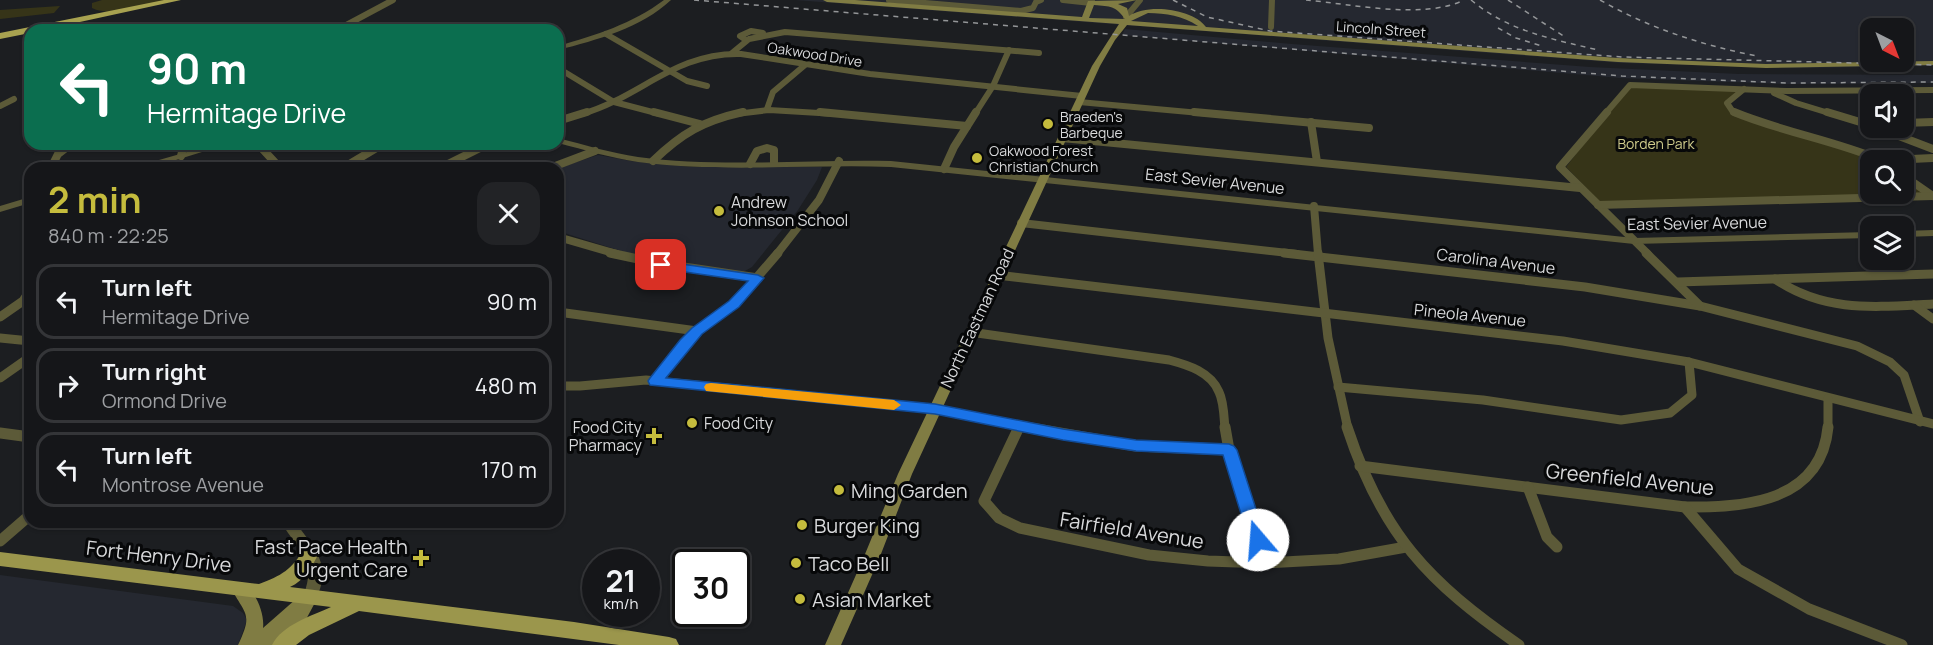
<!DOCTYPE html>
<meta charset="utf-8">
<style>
body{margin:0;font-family:Manrope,sans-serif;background:#222326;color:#f1f3f6;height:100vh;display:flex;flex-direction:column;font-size:22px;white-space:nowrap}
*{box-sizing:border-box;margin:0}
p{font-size:20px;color:#9d9fa2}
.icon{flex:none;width:33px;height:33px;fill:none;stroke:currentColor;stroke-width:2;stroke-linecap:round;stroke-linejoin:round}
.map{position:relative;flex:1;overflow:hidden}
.drawer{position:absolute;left:24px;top:162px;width:540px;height:366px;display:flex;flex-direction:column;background:#151619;border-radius:18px;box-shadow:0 2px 4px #0004,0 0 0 2px #343538}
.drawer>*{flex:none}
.hud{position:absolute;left:24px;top:24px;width:540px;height:126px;border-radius:18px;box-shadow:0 2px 4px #0004,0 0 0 2px #343538;background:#0b6e4f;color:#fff;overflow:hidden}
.needle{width:39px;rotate:138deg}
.tools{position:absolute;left:1860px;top:18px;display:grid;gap:12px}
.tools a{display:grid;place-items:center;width:54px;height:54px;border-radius:12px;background:#151619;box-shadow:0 2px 4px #0004,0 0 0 2px #343538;font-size:30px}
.speed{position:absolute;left:582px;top:549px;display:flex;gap:12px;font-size:30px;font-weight:700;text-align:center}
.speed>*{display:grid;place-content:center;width:78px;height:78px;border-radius:50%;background:#151619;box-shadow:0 2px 4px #0004,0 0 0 2px #343538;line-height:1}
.speed small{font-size:15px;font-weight:400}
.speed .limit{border:3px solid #111;border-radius:9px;background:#fff;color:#111}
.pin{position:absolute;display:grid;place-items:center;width:51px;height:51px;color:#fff;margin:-26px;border-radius:12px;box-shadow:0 3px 9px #0006}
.me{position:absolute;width:66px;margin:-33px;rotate:342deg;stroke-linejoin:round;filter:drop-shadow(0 0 4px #0008)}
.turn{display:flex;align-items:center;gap:21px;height:126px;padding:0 24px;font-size:27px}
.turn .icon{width:78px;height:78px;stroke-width:2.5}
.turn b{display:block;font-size:42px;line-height:51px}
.round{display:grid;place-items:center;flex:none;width:63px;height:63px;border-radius:18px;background:#222326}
.headline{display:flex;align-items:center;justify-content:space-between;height:102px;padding:0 24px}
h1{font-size:36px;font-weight:700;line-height:45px;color:#c5bc3d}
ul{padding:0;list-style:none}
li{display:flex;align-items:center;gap:18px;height:75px;margin:0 12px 9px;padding:0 12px;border:3px solid #343538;border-radius:18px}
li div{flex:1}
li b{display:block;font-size:22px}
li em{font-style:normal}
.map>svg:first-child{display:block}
.built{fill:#252830;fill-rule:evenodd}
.green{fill:#363418}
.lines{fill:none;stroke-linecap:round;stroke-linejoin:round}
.minor-far3{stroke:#5c5a38;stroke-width:6}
.minor-far2{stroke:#5c5a38;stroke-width:8}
.minor-far1{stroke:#5c5a38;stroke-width:9}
.minor{stroke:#5c5a38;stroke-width:11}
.tertiary{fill:#5c5a38;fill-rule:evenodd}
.secondary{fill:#807c43;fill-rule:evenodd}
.primary{fill:#9b964c;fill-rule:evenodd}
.trunk{fill:#a8a250;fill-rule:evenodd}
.rail{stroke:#949698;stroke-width:1.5;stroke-dasharray:5 5;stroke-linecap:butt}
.route{fill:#1a73e8;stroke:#114b97;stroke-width:1.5}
.slow{fill:#f59e0b}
.poi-dot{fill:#c5bc3d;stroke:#070809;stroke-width:2}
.labels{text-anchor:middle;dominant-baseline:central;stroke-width:6;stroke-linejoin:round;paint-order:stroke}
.far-street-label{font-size:14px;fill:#d8d9db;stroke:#070809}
.far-poi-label{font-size:14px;fill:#d8d9db;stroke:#070809;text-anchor:start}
.far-park-label{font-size:14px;fill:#cfcb8b;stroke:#070809}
.street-label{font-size:16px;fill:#d8d9db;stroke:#070809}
.poi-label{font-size:16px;fill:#d8d9db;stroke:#070809;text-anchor:start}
.near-street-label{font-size:20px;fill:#d8d9db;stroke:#070809}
.near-poi-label{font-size:20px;fill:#d8d9db;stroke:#070809;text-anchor:start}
</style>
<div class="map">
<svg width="1933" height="645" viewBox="0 0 1933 645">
<rect width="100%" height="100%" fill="#1c1e21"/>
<g class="built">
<path d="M 795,0 L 1933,0 L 1933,66 L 1794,68 L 1622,63 ZM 1870,28 L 1904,28 L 1904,62 L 1870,62 Z"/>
<path d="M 1125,29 L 1292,44 L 1590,67 L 1739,74 L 1933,75 L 1933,83 L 1786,84 L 1620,78 L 1122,35 Z"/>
<path d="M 598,155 L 631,161 L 691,167 L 822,167 L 817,180 L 798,210 L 752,267 L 743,272 L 679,264 L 624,252 L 558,231 L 558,168 Z"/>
<path d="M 0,575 L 233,606 L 243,613 L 247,620 L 238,645 L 0,645 Z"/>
</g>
<g class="green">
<path d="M 102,0 L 169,0 C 149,5 111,18 92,8 L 92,3 Z"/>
<path d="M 60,6 L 54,13 L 0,19 L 0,10 Z"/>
<path d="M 1629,85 L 1742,90 L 1727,103 L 1733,112 L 1881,160 L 1870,160 L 1870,194 L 1904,194 L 1904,176 L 1930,194 L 1600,202 L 1566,167 Z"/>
</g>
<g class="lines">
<g class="minor-far3">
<path d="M 889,0 L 1021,11 L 1033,8 L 1036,2 L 1041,0"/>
<path d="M 1063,0 L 1091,3 L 1092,0"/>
<path d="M 1126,17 L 1140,0"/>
<path d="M 1271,27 L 1272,0"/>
<path d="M 337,30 L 393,0"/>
<path d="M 606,34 L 687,81 L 707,86"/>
<path d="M 746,40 L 740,36 L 751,31 L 763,33"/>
<path d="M 732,53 L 749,39 L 785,32 L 1039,53"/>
<path d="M 558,68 L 614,102 L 660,114"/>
<path d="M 1774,93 L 1796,103 L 1832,114"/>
<path d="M 1079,102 L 1211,114"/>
<path d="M 0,106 L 14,99"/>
<path d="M 767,109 L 773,92 L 805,65"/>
<path d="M 582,114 C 641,97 675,52 741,54 L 870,74 L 1082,96"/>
<path d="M 736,114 L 769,110 L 836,114"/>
<path d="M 975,114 L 993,86 L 1009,50"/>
<path d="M 1605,114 L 1630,85 L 1787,91 L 1933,90"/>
<path d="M 1737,114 L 1733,112 L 1727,103 L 1744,89"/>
</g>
<g class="minor-far2">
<path d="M 654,112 L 700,124"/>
<path d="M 820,112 L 967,126"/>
<path d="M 1194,112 L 1369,128"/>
<path d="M 1607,112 L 1560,167 L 1648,254"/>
<path d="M 1734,112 C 1782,132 1833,140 1881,160"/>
<path d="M 1827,112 L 1870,125"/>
<path d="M 558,121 L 587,112"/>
<path d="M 1311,122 L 1317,162"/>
<path d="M 1904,123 L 1933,122"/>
<path d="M 1878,128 L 1933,149"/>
<path d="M 1062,138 L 1580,188"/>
<path d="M 258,144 L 280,168"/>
<path d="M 181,156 L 184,144"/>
<path d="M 1890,160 L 1933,158"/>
<path d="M 653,161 C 682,133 703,121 743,112"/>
<path d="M 750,164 L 757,151 L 767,148 L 774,150 L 774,163"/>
<path d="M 51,168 L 58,154 L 71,144"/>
<path d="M 343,168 L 383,144"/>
<path d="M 440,168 L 488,144"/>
<path d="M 550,168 L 595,151"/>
<path d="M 944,169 L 954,147 L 976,112"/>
<path d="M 1904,176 L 1933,196"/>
<path d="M 1598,205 L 1933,196"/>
<path d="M 1314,206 L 1318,254"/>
<path d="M 1021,223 L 1297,254"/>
<path d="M 558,237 L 617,254"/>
<path d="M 777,254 L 819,200 L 839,161"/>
</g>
<g class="minor-far1">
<path d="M 610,253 L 657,263 L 758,278"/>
<path d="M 1284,253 L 1585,287 L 1700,306 L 1857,346 L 1890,362 L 1904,375 L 1920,422"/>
<path d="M 1318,253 L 1328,338 L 1348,429"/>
<path d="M 1646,253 L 1700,306"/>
<path d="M 997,275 L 1563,341 L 1689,362 L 1933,424"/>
<path d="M 1775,279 C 1825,313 1875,307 1933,304"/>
<path d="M 1678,282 L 1933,274"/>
<path d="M 1914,305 L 1933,319"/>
<path d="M 558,312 L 697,331"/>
<path d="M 0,317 L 23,301 L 27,295"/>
<path d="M 970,332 L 1169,360 C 1188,365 1211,372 1219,392 C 1224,402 1224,418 1225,429"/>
<path d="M 0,338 L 30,341"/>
<path d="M 0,378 L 30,357"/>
<path d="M 655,381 L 685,343 L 697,331 L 734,304 L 778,253"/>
<path d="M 558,386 L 580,386 L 646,380 L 935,409 L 1033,429"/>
<path d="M 1338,387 L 1483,400 L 1621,420 L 1670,413 L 1692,395 L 1689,362"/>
<path d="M 1019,429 L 1020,426"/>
<path d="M 1828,429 L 1828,399"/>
</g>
<g class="minor">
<path d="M 1019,427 L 984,501 L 999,518 L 1020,528 L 1149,555 L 1208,561 L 1265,563 L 1339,559 L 1406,547"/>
<path d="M 1025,427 L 1136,446 L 1229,450"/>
<path d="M 1225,427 L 1229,450 L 1265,563"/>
<path d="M 1347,427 C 1382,534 1428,582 1519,645"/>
<path d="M 0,433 L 30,437"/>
<path d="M 1360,466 L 1685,507 C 1745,508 1821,502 1828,427"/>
<path d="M 1528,487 L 1547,537 L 1557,547"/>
<path d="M 1685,507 L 1738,569 L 1809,609 L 1902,645"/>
<path d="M 0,541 L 30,515"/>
</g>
<g class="tertiary">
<path d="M 664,0 L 671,0 C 641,28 597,40 558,50 L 558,46 C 596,35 632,24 664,0 Z"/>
<path d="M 558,138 C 585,145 611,153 638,157 C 721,168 808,159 891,161 L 1634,238 L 1870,232 L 1870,238 L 1634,244 L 891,167 C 808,164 721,173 638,162 C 611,158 585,150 558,143 Z"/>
<path d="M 215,144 L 228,144 L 150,168 L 137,168 L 138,166 Z"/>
<path d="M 30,197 L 30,203 L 0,212 L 0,206 Z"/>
<path d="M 1933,230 L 1933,236 L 1904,237 L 1904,231 Z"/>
<path d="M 281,522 L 295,522 C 316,550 333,566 315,601 L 310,603 L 305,601 L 303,597 C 318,557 299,553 281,522 Z"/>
</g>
<g class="secondary">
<path d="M 823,0 L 855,0 L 1082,17 L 1088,1 L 1137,0 L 1118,4 L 1127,8 L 1129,16 C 1148,3 1193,9 1206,27 L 1618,58 L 1766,64 L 1933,61 L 1933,65 L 1766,68 L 1618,62 L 1127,25 L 1115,40 L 1100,66 L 912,474 L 879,559 L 841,645 L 825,645 L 863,559 L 898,474 L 1092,66 L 1119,24 L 827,2 ZM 1094,5 C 1111,7 1115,5 1125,19 L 1089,18 ZM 1148,13 C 1166,13 1183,16 1198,26 L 1131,21 Z"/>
<path d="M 239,582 C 254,586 265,613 263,628 L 304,592 L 310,590 L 316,592 L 318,597 L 303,625 L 284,645 L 238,645 C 253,613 246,616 231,588 L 233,583 Z"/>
</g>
<path class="primary" d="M 310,546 L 316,548 L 319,553 C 311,568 305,580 290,587 L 574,622 L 669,637 L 676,639 L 679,645 L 619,645 L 359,611 L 309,635 L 296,645 L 272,645 C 282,625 311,616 331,607 L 0,566 L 0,552 L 259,584 C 281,576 293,569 304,548 Z"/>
<path class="trunk" d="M 164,0 L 181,0 L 43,30 L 30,30 L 30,33 L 0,39 L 0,33 Z"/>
<g class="rail">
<path d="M 694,0 L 1622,76 L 1788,83 L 1933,82"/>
<path d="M 1173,0 L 1207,17 L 1270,31 L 1622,57 L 1933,65"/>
<path d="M 1306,0 C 1351,4 1423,20 1464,0"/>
<path d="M 1471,0 C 1508,31 1552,39 1598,50"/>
<path d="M 1508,0 L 1565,37"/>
<path d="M 1600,0 C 1649,28 1701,45 1757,56"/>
<path d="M 1498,28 L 1516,38 L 1542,46"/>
</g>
</g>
<path class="route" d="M 661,261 L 758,275 L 764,278 L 739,307 L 702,334 L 666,378 L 935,404 L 1063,429 L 1136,440 L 1229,444 L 1234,446 L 1237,450 L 1266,540 L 1264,545 L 1258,547 L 1252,545 L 1249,540 L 1223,455 L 1136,451 L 1063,440 L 935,414 L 650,385 L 648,381 L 650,378 L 680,340 L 692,328 L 729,301 L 748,281 L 657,268 L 655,265 L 657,262 Z"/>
<path class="slow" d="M 711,383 L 894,400 L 901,405 L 894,410 L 706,391 L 704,387 L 706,384 Z"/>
<g class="poi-dot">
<circle cx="1048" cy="124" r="6"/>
<circle cx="977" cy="158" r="6"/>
<circle cx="719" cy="211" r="6"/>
<circle cx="692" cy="423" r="6"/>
<path d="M651 427h6v6h6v6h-6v6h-6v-6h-6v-6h6z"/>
<circle cx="839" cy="490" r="6"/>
<circle cx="802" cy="525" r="6"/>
<path d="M418 549h6v6h6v6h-6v6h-6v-6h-6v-6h6z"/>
<circle cx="796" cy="563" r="6"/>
<circle cx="800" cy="599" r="6"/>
</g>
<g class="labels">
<g class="far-street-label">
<text transform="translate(1381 29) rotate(4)">Lincoln Street</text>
<text transform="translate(815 54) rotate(9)">Oakwood Drive</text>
</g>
<g class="far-poi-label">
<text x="1060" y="116">Braeden's<tspan x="1060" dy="16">Barbeque</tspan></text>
<text x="989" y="150">Oakwood Forest<tspan x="989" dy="16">Christian Church</tspan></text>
</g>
<g class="far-park-label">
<text x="1656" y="143">Borden Park</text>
</g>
<g class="street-label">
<text transform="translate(1215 181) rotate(6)">East Sevier Avenue</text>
<text transform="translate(1697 223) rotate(-1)">East Sevier Avenue</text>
<text transform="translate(1496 261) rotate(7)">Carolina Avenue</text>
<text transform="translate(1470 315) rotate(6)">Pineola Avenue</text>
<text transform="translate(977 318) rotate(-65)">North Eastman Road</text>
</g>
<g class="poi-label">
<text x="731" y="202">Andrew<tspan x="731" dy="18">Johnson School</tspan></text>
<text x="704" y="423">Food City</text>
<text x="642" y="427" text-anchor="end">Food City<tspan x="642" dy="18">Pharmacy</tspan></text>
</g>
<g class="near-street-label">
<text transform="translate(1630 479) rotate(6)">Greenfield Avenue</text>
<text transform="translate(1132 530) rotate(9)">Fairfield Avenue</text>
<text transform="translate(159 556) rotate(7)">Fort Henry Drive</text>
</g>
<g class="near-poi-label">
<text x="851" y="490">Ming Garden</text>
<text x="814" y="525">Burger King</text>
<text x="408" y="546" text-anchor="end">Fast Pace Health<tspan x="408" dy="23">Urgent Care</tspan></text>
<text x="808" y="563">Taco Bell</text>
<text x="812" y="599">Asian Market</text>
</g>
</g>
</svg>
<div class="tools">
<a><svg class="needle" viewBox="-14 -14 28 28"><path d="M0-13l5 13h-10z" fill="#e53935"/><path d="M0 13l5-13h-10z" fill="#9d9fa2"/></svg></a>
<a><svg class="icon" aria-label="sound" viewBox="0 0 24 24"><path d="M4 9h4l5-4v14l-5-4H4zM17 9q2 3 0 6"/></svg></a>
<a><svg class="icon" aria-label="search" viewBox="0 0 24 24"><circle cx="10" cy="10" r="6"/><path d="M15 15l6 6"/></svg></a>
<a><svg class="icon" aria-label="layers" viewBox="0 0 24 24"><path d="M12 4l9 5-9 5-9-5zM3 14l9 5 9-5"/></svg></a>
</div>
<div class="speed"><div>21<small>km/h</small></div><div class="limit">30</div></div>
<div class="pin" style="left:661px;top:265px;background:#d93025"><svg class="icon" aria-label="arrive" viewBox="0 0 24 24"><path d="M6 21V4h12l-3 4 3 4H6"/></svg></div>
<svg class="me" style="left:1258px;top:540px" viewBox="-20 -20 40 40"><circle r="19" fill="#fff"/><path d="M0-13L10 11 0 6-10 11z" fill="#1a73e8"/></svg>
<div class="hud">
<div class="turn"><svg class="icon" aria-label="left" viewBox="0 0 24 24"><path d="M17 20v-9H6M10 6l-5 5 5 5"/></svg><div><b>90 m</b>Hermitage Drive</div></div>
</div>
<section class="drawer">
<div class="headline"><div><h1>2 min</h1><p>840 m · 22:25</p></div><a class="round"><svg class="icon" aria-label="close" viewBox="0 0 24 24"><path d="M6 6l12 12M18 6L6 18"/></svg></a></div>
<ul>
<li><svg class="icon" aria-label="left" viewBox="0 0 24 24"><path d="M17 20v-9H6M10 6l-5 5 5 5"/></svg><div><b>Turn left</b><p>Hermitage Drive</p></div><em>90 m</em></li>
<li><svg class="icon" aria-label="right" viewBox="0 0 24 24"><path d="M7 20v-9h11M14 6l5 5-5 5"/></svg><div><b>Turn right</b><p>Ormond Drive</p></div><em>480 m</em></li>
<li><svg class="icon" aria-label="left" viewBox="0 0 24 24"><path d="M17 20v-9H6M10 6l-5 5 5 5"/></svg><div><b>Turn left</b><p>Montrose Avenue</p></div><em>170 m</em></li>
</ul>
</section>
</div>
